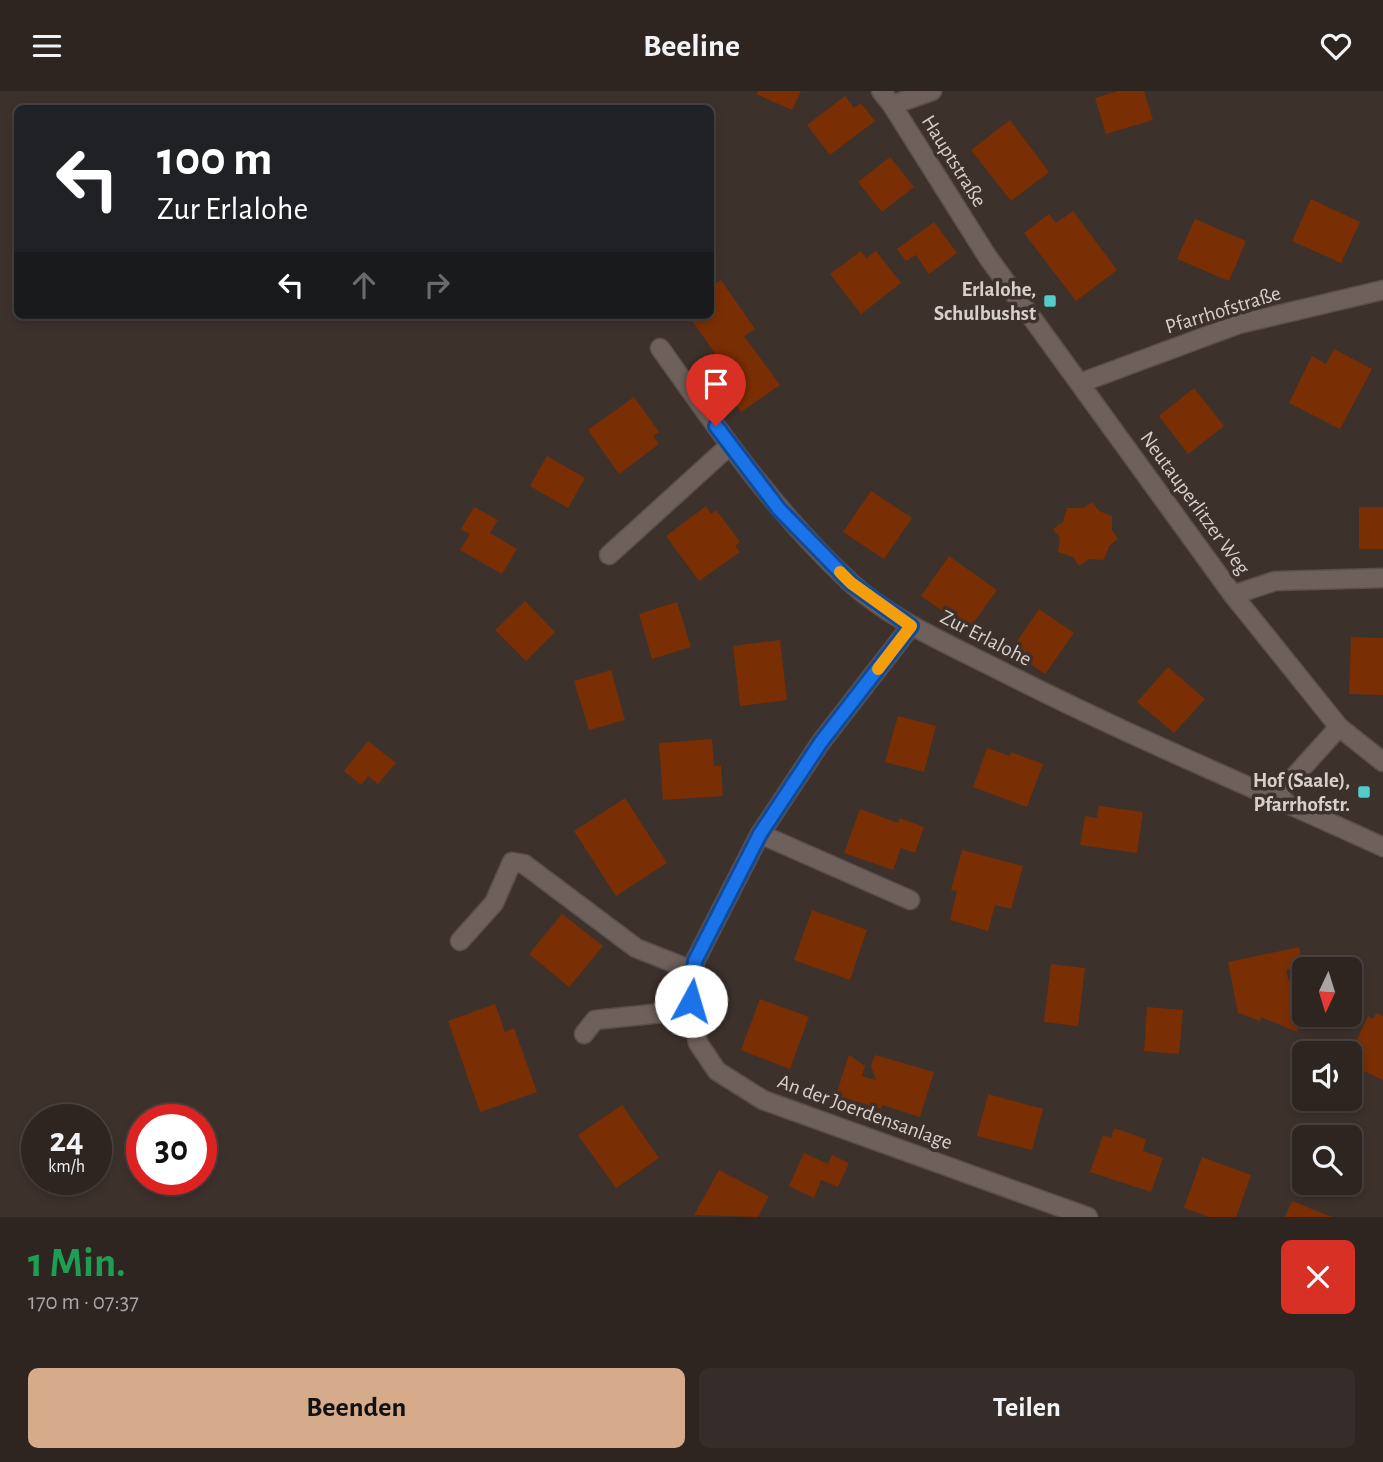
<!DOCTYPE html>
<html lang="de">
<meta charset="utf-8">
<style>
body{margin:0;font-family:"Alegreya Sans",sans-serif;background:#362d2a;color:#f1f3f6;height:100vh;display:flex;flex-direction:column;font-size:26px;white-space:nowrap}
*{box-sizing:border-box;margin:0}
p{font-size:23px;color:#a7a5a5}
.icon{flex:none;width:38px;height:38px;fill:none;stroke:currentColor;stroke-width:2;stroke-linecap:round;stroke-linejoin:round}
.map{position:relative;height:1126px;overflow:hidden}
.drawer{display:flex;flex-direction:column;background:#2e2521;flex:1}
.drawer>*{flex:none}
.hud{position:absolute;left:14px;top:14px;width:700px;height:214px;border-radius:10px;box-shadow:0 4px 10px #0003,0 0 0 2px #49423f;background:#202124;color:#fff;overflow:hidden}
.needle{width:46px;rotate:184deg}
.controls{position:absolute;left:1292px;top:866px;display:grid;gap:14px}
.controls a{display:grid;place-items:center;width:70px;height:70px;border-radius:10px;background:#2e2521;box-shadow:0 4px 10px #0003,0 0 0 2px #49423f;font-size:35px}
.speed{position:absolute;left:21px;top:1013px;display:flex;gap:14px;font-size:35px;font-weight:700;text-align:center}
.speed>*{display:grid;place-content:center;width:91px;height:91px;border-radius:50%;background:#2e2521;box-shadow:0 4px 10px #0003,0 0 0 2px #49423f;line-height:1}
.speed small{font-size:18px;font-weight:400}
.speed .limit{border:10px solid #d22;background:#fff;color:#111}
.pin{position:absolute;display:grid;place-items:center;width:60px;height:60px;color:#fff;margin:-72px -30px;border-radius:50% 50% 50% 0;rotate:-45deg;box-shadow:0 0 7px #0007}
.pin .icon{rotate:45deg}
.me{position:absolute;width:77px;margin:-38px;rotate:6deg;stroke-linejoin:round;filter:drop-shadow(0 0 5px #0008)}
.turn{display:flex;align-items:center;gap:24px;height:147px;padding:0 28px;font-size:32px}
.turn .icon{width:91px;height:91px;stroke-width:2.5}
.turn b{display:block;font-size:49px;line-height:60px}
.lanes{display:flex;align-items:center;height:66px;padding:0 28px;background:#0003;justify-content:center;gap:35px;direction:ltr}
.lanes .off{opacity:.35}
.round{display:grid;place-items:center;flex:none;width:74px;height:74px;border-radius:10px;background:#362d2a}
.head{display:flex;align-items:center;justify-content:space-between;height:119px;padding:0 28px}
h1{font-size:42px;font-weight:700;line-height:52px;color:#1e9e55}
.button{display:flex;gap:14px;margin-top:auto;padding:14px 28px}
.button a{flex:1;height:80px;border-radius:10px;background:#d6ab8b;color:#111;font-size:28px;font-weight:700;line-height:80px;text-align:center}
.button a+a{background:#362d2a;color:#f1f3f6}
header{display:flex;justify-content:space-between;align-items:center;height:91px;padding:0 28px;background:#2e2521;font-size:32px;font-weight:700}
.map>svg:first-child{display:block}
.building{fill:#7a2e03}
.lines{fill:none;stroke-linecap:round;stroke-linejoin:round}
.minor-casing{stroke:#5a4f4b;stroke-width:21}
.minor{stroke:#6e605a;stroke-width:18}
.route-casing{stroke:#114b97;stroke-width:18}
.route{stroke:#1a73e8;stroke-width:12}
.slow{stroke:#f59e0b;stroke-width:12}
.poi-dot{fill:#53cdcb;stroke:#3d312c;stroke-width:2.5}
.labels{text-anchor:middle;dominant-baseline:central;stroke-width:7;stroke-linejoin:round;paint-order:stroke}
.street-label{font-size:21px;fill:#d8d0cc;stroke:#3d312c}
.poi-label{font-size:21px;font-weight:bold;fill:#d8d0cc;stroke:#3d312c;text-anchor:end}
</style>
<header><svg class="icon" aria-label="menu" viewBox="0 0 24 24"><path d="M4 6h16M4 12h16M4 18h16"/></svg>Beeline<svg class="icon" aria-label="heart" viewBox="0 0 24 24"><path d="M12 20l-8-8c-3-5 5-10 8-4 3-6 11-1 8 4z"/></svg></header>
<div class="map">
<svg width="1383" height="1126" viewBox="0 0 1383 1126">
<rect width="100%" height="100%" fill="#3d312c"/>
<g class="building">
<path d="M 758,0 L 801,0 L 792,19 L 756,3 Z"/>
<path d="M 1118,0 L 1144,0 L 1153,29 L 1106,43 L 1095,7 Z"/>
<path d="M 845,5 L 854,17 L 861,12 L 875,30 L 830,64 L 807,34 Z"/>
<path d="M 1010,29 L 1049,81 L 1011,110 L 971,59 Z"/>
<path d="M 890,66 L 914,96 L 882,121 L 858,91 Z"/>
<path d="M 1311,108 L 1360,131 L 1341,172 L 1292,150 Z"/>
<path d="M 1073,120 L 1117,179 L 1076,210 L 1024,142 L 1049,123 L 1056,132 Z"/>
<path d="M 1195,128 L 1246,150 L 1229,190 L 1177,168 Z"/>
<path d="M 934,131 L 957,162 L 929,183 L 916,164 L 906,170 L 897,158 Z"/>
<path d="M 861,160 L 866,167 L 876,160 L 901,192 L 861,223 L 830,183 Z"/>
<path d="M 721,189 L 755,238 L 744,245 L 780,294 L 741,321 L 708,271 L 717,265 L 688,224 L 710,224 L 710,196 Z"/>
<path d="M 1334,258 L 1372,278 L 1340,338 L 1289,312 L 1312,265 L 1326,273 Z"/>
<path d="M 1194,297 L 1224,335 L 1188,363 L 1159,325 Z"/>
<path d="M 634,306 L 659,341 L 653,345 L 659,353 L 619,383 L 588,339 Z"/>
<path d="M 547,365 L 585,387 L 568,417 L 530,395 Z"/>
<path d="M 871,400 L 912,427 L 884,468 L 843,441 Z"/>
<path d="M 1092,411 L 1099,420 L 1112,425 L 1112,439 L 1118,448 L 1109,455 L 1104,469 L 1089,468 L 1079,475 L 1073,466 L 1058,461 L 1060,447 L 1053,438 L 1063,431 L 1067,417 L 1083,417 Z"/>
<path d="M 706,415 L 711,423 L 716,419 L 726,432 L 740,451 L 735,455 L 740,461 L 699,490 L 666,445 Z"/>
<path d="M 474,416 L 498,429 L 490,442 L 517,458 L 502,483 L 460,459 L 470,443 L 461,438 Z"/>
<rect x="1359" y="416" width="24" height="42"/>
<path d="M 949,465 L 997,499 L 969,538 L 921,505 Z"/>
<path d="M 525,510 L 555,541 L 526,570 L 495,539 Z"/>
<path d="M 677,511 L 691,556 L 652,568 L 639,523 Z"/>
<path d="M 1039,518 L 1074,542 L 1045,583 L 1011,559 Z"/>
<path d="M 1351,546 L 1383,547 L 1383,604 L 1349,603 Z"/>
<path d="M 780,549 L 787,609 L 740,615 L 733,555 Z"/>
<path d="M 1168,576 L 1205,608 L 1174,642 L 1137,611 Z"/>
<path d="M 611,579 L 625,629 L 589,639 L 574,590 Z"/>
<path d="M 898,625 L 936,635 L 924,681 L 885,671 Z"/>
<path d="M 712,648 L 714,675 L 721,675 L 723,705 L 663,709 L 659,652 Z"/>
<path d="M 368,650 L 396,672 L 378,693 L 368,685 L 361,694 L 344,680 Z"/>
<path d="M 987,657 L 1010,665 L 1011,661 L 1043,673 L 1027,716 L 973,696 Z"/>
<path d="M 625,707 L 667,772 L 616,805 L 574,740 Z"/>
<path d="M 1099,715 L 1143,721 L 1137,762 L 1080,754 L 1085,725 L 1097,727 Z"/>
<path d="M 860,718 L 898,732 L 900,727 L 924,736 L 915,762 L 901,757 L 893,779 L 844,762 Z"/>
<path d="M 962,759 L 1023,775 L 1011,818 L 995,814 L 988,840 L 950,829 L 957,800 L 951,799 Z"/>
<path d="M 812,819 L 867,839 L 850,889 L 794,869 Z"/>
<path d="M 562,823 L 603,855 L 569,896 L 529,863 Z"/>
<path d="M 1299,856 L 1303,876 L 1286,879 L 1288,888 L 1304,895 L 1304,925 L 1297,941 L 1261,926 L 1260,930 L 1238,922 L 1228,871 Z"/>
<path d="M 1051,873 L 1085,877 L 1078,935 L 1044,931 Z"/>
<path d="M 760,908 L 809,926 L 790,978 L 741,959 Z"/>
<path d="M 495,913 L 505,941 L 514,937 L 537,1001 L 480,1021 L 448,930 Z"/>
<path d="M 1147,916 L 1183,919 L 1179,963 L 1144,960 Z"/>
<path d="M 1376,922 L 1383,925 L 1383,989 L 1349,973 L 1349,965 L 1368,925 L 1373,928 Z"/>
<path d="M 849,964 L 865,975 L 862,985 L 876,989 L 871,975 L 875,964 L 934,981 L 920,1026 L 882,1014 L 881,1018 L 836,1004 Z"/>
<path d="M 988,1003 L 1043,1018 L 1032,1059 L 977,1045 Z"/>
<path d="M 622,1014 L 659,1067 L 616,1097 L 578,1044 Z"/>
<path d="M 1114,1037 L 1146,1048 L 1143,1060 L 1163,1067 L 1151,1101 L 1090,1081 L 1103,1044 L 1111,1047 Z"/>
<path d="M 804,1062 L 828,1073 L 832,1064 L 849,1072 L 838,1096 L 821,1089 L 814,1107 L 789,1095 Z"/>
<path d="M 1202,1066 L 1251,1084 L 1236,1126 L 1209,1126 L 1184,1117 Z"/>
<path d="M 719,1079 L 769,1105 L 758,1126 L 694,1124 Z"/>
<path d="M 1292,1110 L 1332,1126 L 1285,1126 Z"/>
</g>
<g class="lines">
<g class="minor-casing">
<g id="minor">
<path d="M 881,0 L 892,14 L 987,165 L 1233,504 L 1339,636 L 1383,671"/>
<path d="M 892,14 L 932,0"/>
<path d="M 660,257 C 718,339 775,421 849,490 C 889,528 950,554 999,579 C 1124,643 1255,697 1383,756"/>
<path d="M 1080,292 L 1239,233 L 1383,199"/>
<path d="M 609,464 L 729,355"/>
<path d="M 1233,504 L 1275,490 L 1383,487"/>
<path d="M 911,535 L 821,651 L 760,743 L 695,870 L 691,910 L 698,952 L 717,980 L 763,1009 L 1088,1126"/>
<path d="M 1276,706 L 1339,636"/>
<path d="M 760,743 L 910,809"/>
<path d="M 460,850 L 494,812 L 512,771 L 524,773 L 636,857 L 694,880"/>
<path d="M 584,943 L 595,929 L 662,922 L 694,928"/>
</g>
</g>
<use href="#minor" class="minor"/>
</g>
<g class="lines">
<g class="route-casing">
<path id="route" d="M 691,910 L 695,870 L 760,743 L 821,651 L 911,535 L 851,492 L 779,418 L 716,335"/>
</g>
<use href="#route" class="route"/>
<path class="slow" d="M 840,481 L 851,492 L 911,535 L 878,578"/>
</g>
<g class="poi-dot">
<rect x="1043" y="203" width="14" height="14" rx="3.5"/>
<rect x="1357" y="694" width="14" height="14" rx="3.5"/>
</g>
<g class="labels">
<g class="street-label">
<text transform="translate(954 70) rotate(58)">Hauptstraße</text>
<text transform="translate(1223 219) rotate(-17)">Pfarrhofstraße</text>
<text transform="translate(1195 412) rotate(54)">Neutauperlitzer Weg</text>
<text transform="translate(986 547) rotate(27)">Zur Erlalohe</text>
<text transform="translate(865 1021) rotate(20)">An der Joerdensanlage</text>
</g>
<g class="poi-label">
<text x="1036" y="198">Erlalohe,<tspan x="1036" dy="24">Schulbushst</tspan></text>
<text x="1350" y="689">Hof (Saale),<tspan x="1350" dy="24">Pfarrhofstr.</tspan></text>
</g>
</g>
</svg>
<div class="controls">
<a><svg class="needle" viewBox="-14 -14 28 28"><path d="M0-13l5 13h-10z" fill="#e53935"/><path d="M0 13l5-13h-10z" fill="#a7a5a5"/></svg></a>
<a><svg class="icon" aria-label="sound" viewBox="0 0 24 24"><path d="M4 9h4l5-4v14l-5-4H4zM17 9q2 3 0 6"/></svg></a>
<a><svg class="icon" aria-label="search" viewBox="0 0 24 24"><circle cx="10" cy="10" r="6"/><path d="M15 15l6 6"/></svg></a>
</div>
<div class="speed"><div>24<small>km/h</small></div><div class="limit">30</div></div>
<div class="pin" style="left:716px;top:335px;background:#d93025"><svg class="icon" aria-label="arrive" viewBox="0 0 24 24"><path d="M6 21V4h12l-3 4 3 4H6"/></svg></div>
<svg class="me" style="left:691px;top:910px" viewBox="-20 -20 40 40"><circle r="19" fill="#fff"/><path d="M0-13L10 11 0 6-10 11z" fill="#1a73e8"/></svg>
<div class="hud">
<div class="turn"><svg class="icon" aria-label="left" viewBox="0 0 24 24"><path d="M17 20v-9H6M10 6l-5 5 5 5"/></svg><div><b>100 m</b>Zur Erlalohe</div></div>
<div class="lanes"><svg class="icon" aria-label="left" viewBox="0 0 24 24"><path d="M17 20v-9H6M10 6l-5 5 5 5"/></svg><svg class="icon off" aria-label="ahead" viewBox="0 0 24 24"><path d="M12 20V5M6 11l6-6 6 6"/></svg><svg class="icon off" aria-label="right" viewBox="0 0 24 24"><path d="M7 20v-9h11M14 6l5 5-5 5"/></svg></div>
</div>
</div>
<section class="drawer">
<div class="head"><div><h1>1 Min.</h1><p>170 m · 07:37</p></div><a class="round" style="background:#d93025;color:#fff"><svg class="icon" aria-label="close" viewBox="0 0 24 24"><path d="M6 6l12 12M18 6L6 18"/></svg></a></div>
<div class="button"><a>Beenden</a><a>Teilen</a></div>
</section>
